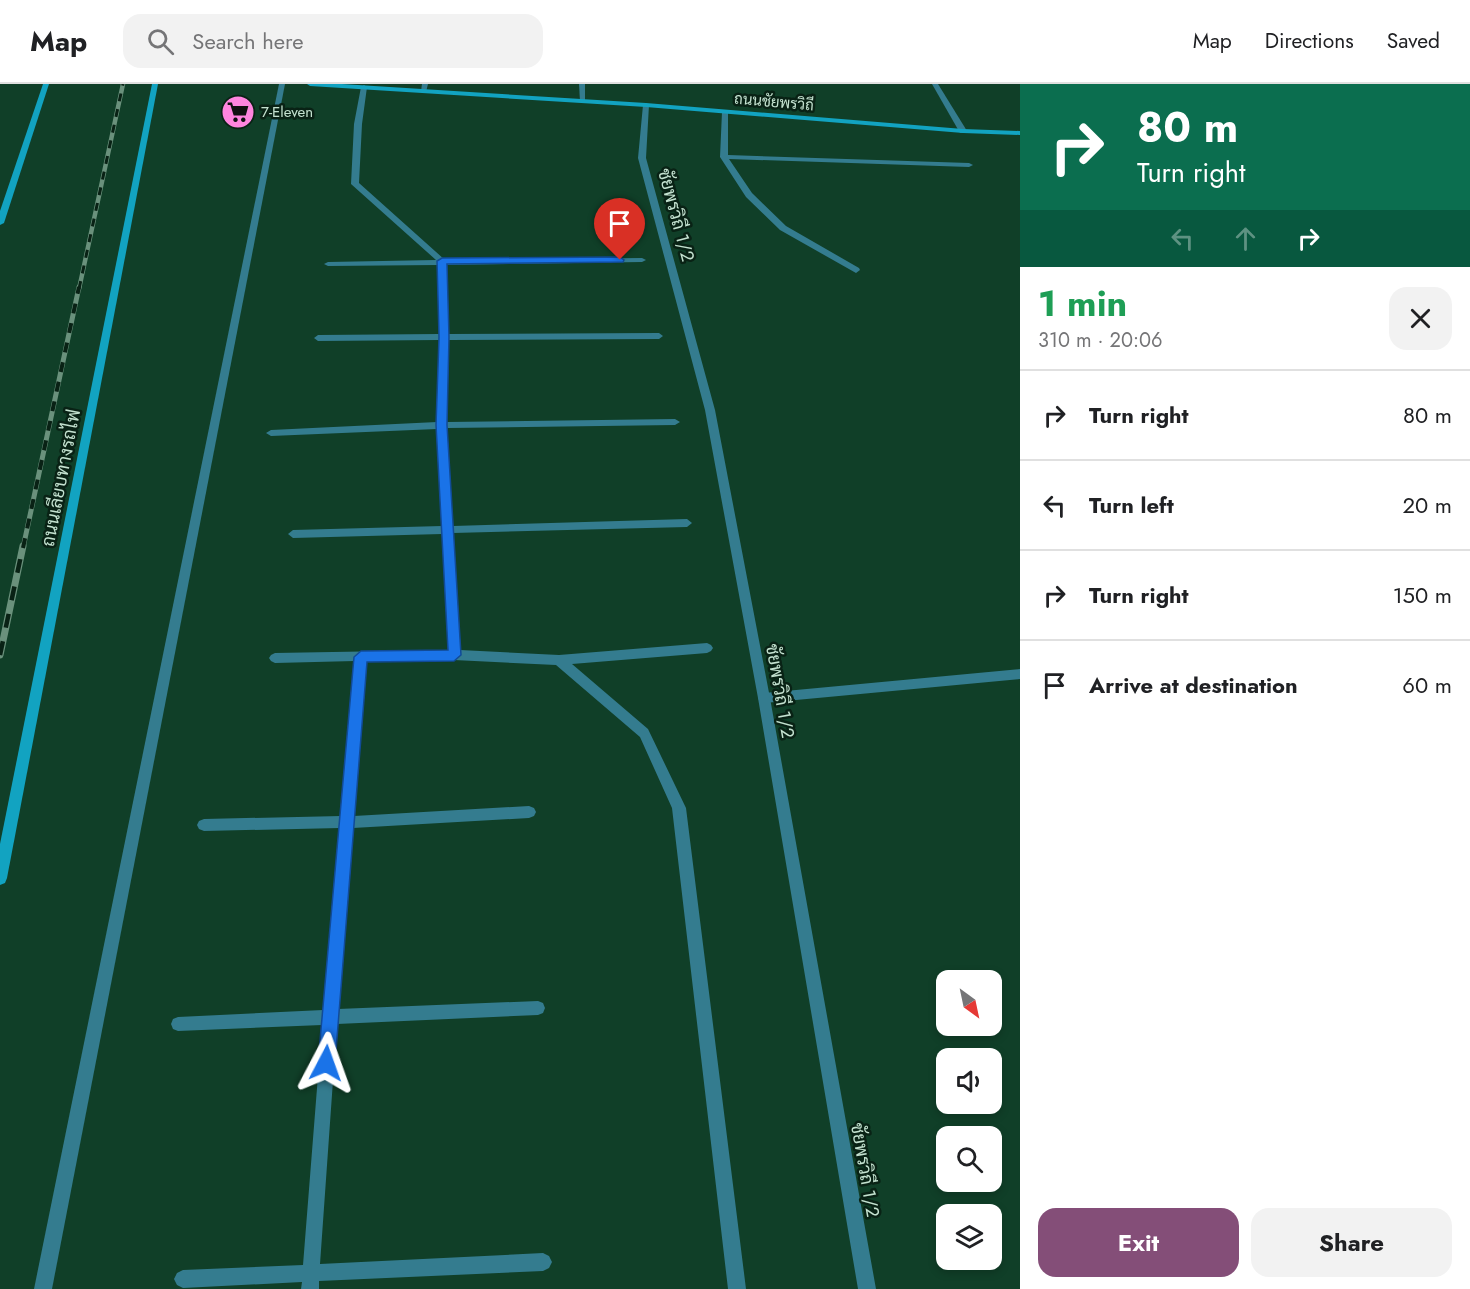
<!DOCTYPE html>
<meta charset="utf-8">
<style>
body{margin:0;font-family:Jost,Sarabun,sans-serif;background:#f2f2f2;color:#202124;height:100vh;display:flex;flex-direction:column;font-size:22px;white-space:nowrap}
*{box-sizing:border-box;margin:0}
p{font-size:20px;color:#757577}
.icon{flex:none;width:33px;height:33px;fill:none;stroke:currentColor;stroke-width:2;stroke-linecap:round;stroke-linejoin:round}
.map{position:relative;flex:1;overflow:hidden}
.panel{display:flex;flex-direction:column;background:#fff;width:450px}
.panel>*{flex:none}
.banner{background:#0b6e4f;color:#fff;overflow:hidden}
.needle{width:39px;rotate:147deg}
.controls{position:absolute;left:936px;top:886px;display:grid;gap:12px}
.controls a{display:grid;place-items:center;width:66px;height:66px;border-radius:12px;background:#fff;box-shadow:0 3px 9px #0003;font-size:30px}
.pin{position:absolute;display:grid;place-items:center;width:51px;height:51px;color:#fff;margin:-62px -26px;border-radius:50% 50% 50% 0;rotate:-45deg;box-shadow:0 0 6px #0007}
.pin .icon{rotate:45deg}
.me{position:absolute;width:66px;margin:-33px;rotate:4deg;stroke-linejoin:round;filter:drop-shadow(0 0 4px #0008)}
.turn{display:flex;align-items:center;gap:21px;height:126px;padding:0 18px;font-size:27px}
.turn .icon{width:78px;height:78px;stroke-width:2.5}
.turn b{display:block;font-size:42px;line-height:51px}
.lanes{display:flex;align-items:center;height:57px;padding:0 18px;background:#0003;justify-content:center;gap:30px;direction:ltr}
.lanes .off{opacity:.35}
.round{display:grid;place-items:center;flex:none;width:63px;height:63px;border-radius:18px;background:#f2f2f2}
.overview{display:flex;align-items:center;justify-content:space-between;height:102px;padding:0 18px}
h1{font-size:36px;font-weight:700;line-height:45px;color:#1e9e55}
.cta{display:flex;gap:12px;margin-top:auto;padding:12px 18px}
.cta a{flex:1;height:69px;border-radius:18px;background:#844e78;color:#fff;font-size:24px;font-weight:700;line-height:69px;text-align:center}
.cta a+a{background:#f2f2f2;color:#202124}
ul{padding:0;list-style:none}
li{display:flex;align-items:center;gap:18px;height:90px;padding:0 18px;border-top:2px solid #e0e0e0}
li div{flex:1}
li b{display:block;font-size:22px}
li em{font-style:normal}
header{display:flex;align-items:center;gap:36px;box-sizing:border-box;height:84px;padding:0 30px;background:#fff;border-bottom:2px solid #e0e0e0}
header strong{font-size:28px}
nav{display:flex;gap:33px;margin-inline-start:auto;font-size:21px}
.search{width:420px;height:54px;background:#f2f2f2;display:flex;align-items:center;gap:15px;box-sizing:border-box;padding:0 21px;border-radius:18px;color:#757577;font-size:22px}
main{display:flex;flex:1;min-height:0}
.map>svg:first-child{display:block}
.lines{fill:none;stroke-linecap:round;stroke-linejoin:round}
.lane{fill:#347c8f;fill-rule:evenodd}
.street{fill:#347c8f;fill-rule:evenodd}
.secondary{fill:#12a3c1;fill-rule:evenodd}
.rail-far2-casing{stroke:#6a917c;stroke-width:4.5}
.rail-far1-casing{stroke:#6a917c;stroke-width:5}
.rail-casing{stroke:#6a917c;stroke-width:7}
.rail-far2{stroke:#092215;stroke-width:3;stroke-dasharray:8;stroke-linecap:butt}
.rail-far1{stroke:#092215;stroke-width:4;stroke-dasharray:10;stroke-linecap:butt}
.rail{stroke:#092215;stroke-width:4.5;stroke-dasharray:14;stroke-linecap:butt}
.route{fill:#1a73e8;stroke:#114b97;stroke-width:1.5}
.labels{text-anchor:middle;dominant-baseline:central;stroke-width:5;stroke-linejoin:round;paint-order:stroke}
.far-street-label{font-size:15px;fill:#c4e2d0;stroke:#092215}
.far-poi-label{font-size:15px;fill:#c4e2d0;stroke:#092215;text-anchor:start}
.street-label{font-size:18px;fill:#c4e2d0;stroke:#092215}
</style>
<header>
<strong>Map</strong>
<div class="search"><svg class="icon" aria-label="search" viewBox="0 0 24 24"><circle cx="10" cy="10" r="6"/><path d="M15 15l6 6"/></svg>Search here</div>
<nav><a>Map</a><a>Directions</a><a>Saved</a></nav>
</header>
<main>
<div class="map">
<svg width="1020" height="1205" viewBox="0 0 1020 1205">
<rect width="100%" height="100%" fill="#103f28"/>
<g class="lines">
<g class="lane">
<path d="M 422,0 L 428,0 L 426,8 L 421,7 Z"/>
<path d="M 725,26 L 728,28 L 728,71 L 969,79 L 973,81 L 969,83 L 729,75 L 752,109 L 786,142 L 859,184 L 860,186 L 856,189 L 780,146 L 746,113 L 720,73 L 722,28 Z"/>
<path d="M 1020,585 L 1020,595 L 764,619 L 760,618 L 758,614 L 760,610 L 764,609 Z"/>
</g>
<g class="street">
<path d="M 279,0 L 285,0 L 52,1205 L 34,1205 Z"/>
<path d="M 579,0 L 585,0 L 585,18 L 580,17 Z"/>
<path d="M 932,0 L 938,0 L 967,47 L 966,49 L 960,49 Z"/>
<path d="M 364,1 L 367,3 L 362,40 L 359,99 L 445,176 L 642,174 L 646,176 L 642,178 L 446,181 L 448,250 L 659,249 L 663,252 L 659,255 L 448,256 L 447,338 L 675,335 L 680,338 L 675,341 L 447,344 L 453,442 L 687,435 L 692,439 L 687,443 L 453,449 L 460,566 L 559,571 L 707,559 L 711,561 L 713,564 L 711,567 L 707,569 L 572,580 L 648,645 L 686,724 L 746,1205 L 728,1205 L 672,724 L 640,653 L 556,581 L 454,576 L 367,577 L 354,732 L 529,722 L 534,724 L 536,728 L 534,732 L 529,734 L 353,744 L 338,925 L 538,917 L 543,919 L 545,924 L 543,929 L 538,931 L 337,940 L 320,1180 L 543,1169 L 549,1172 L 552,1178 L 549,1184 L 543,1187 L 319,1197 L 319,1205 L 301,1205 L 302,1198 L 183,1204 L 177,1201 L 174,1195 L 177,1189 L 183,1186 L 303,1181 L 322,941 L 178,947 L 173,945 L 171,940 L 173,935 L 178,933 L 323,926 L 340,744 L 204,747 L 199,745 L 197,741 L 199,737 L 204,735 L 341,732 L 355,577 L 275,579 L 271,577 L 269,574 L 271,571 L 275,569 L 448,566 L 442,450 L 293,454 L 288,450 L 293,446 L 442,442 L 437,345 L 271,352 L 266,349 L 271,346 L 437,338 L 439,256 L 318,257 L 314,254 L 318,251 L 439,250 L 438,181 L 328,182 L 324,180 L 328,178 L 436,176 L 351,100 L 354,40 L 361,3 Z"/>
<path d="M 646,19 L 649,21 L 646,74 L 715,326 L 770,614 L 876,1205 L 858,1205 L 758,614 L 705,326 L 638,74 L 643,21 Z"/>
</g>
<g class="secondary">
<path d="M 43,0 L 49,0 L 4,139 L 0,141 L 0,127 Z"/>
<path d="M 152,0 L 158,0 L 7,794 L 5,799 L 0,801 L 0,760 Z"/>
<path d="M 307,0 L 342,0 L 646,19 L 963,45 L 1020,47 L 1020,51 L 963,49 L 646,23 L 310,2 Z"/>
</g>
<g class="rail-far2-casing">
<path id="rail-far2" d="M 79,205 L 123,0"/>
</g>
<g class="rail-far1-casing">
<path id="rail-far1" d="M 23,464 L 79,203"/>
</g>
<g class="rail-casing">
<path id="rail" d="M 0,571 L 23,462"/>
</g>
<use href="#rail-far2" class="rail-far2"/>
<use href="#rail-far1" class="rail-far1"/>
<use href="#rail" class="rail"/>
</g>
<path class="route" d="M 620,173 L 624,176 L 623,178 L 447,180 L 449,253 L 447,341 L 461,571 L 454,577 L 367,578 L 335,979 L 333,985 L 326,988 L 320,985 L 318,979 L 354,573 L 361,567 L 448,566 L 436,341 L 439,253 L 437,177 L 442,174 Z"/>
<defs>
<g id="supermarket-disc" transform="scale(1.725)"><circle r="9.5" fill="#ff85df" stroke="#092215"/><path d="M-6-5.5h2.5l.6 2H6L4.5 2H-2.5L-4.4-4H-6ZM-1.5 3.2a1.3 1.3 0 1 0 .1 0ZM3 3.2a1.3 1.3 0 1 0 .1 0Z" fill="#111"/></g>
</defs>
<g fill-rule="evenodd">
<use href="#supermarket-disc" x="238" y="28"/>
</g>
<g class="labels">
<g class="far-street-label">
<text transform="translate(774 18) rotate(5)">ถนนชัยพรวิถี</text>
</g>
<g class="far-poi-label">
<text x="261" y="28">7-Eleven</text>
</g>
<g class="street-label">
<text transform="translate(676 131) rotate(75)">ชัยพรวิถี 1/2</text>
<text transform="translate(61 394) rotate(-79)">ถนนเลียบทางรถไฟ</text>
<text transform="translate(780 607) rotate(80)">ชัยพรวิถี 1/2</text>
<text transform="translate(865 1086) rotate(80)">ชัยพรวิถี 1/2</text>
</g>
</g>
</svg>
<div class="controls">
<a><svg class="needle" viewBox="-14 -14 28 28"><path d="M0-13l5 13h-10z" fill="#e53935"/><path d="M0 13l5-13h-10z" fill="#757577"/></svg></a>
<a><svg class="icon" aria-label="sound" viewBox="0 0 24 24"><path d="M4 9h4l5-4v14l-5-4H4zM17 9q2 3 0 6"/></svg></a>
<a><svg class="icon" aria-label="search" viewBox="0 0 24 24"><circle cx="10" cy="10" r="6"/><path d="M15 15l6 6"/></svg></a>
<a><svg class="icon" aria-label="layers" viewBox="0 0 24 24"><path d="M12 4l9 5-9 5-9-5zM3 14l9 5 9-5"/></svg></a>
</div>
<div class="pin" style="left:620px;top:176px;background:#d93025"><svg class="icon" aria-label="arrive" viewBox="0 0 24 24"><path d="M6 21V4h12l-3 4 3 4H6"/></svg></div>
<svg class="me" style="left:326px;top:979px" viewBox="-20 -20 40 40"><path d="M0-17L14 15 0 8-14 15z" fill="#1a73e8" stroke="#fff" stroke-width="4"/></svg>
</div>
<section class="panel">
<div class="banner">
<div class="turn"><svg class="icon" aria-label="right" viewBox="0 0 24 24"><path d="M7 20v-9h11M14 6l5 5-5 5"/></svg><div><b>80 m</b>Turn right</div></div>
<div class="lanes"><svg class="icon off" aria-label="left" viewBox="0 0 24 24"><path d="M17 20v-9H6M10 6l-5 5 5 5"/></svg><svg class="icon off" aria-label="ahead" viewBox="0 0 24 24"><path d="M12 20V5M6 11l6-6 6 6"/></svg><svg class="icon" aria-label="right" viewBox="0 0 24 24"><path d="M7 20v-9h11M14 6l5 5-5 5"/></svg></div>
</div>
<div class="overview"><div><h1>1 min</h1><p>310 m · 20:06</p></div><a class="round"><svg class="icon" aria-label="close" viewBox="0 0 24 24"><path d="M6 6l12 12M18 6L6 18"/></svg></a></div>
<ul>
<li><svg class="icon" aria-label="right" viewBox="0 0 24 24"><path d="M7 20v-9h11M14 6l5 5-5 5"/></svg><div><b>Turn right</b></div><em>80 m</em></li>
<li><svg class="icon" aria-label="left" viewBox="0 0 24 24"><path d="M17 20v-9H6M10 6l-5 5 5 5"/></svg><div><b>Turn left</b></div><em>20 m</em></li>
<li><svg class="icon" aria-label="right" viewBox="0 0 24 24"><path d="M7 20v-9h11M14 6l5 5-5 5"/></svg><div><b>Turn right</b></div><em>150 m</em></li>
<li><svg class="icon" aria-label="arrive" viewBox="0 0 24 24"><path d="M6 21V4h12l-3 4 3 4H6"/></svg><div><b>Arrive at destination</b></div><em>60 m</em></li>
</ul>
<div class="cta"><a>Exit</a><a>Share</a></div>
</section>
</main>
